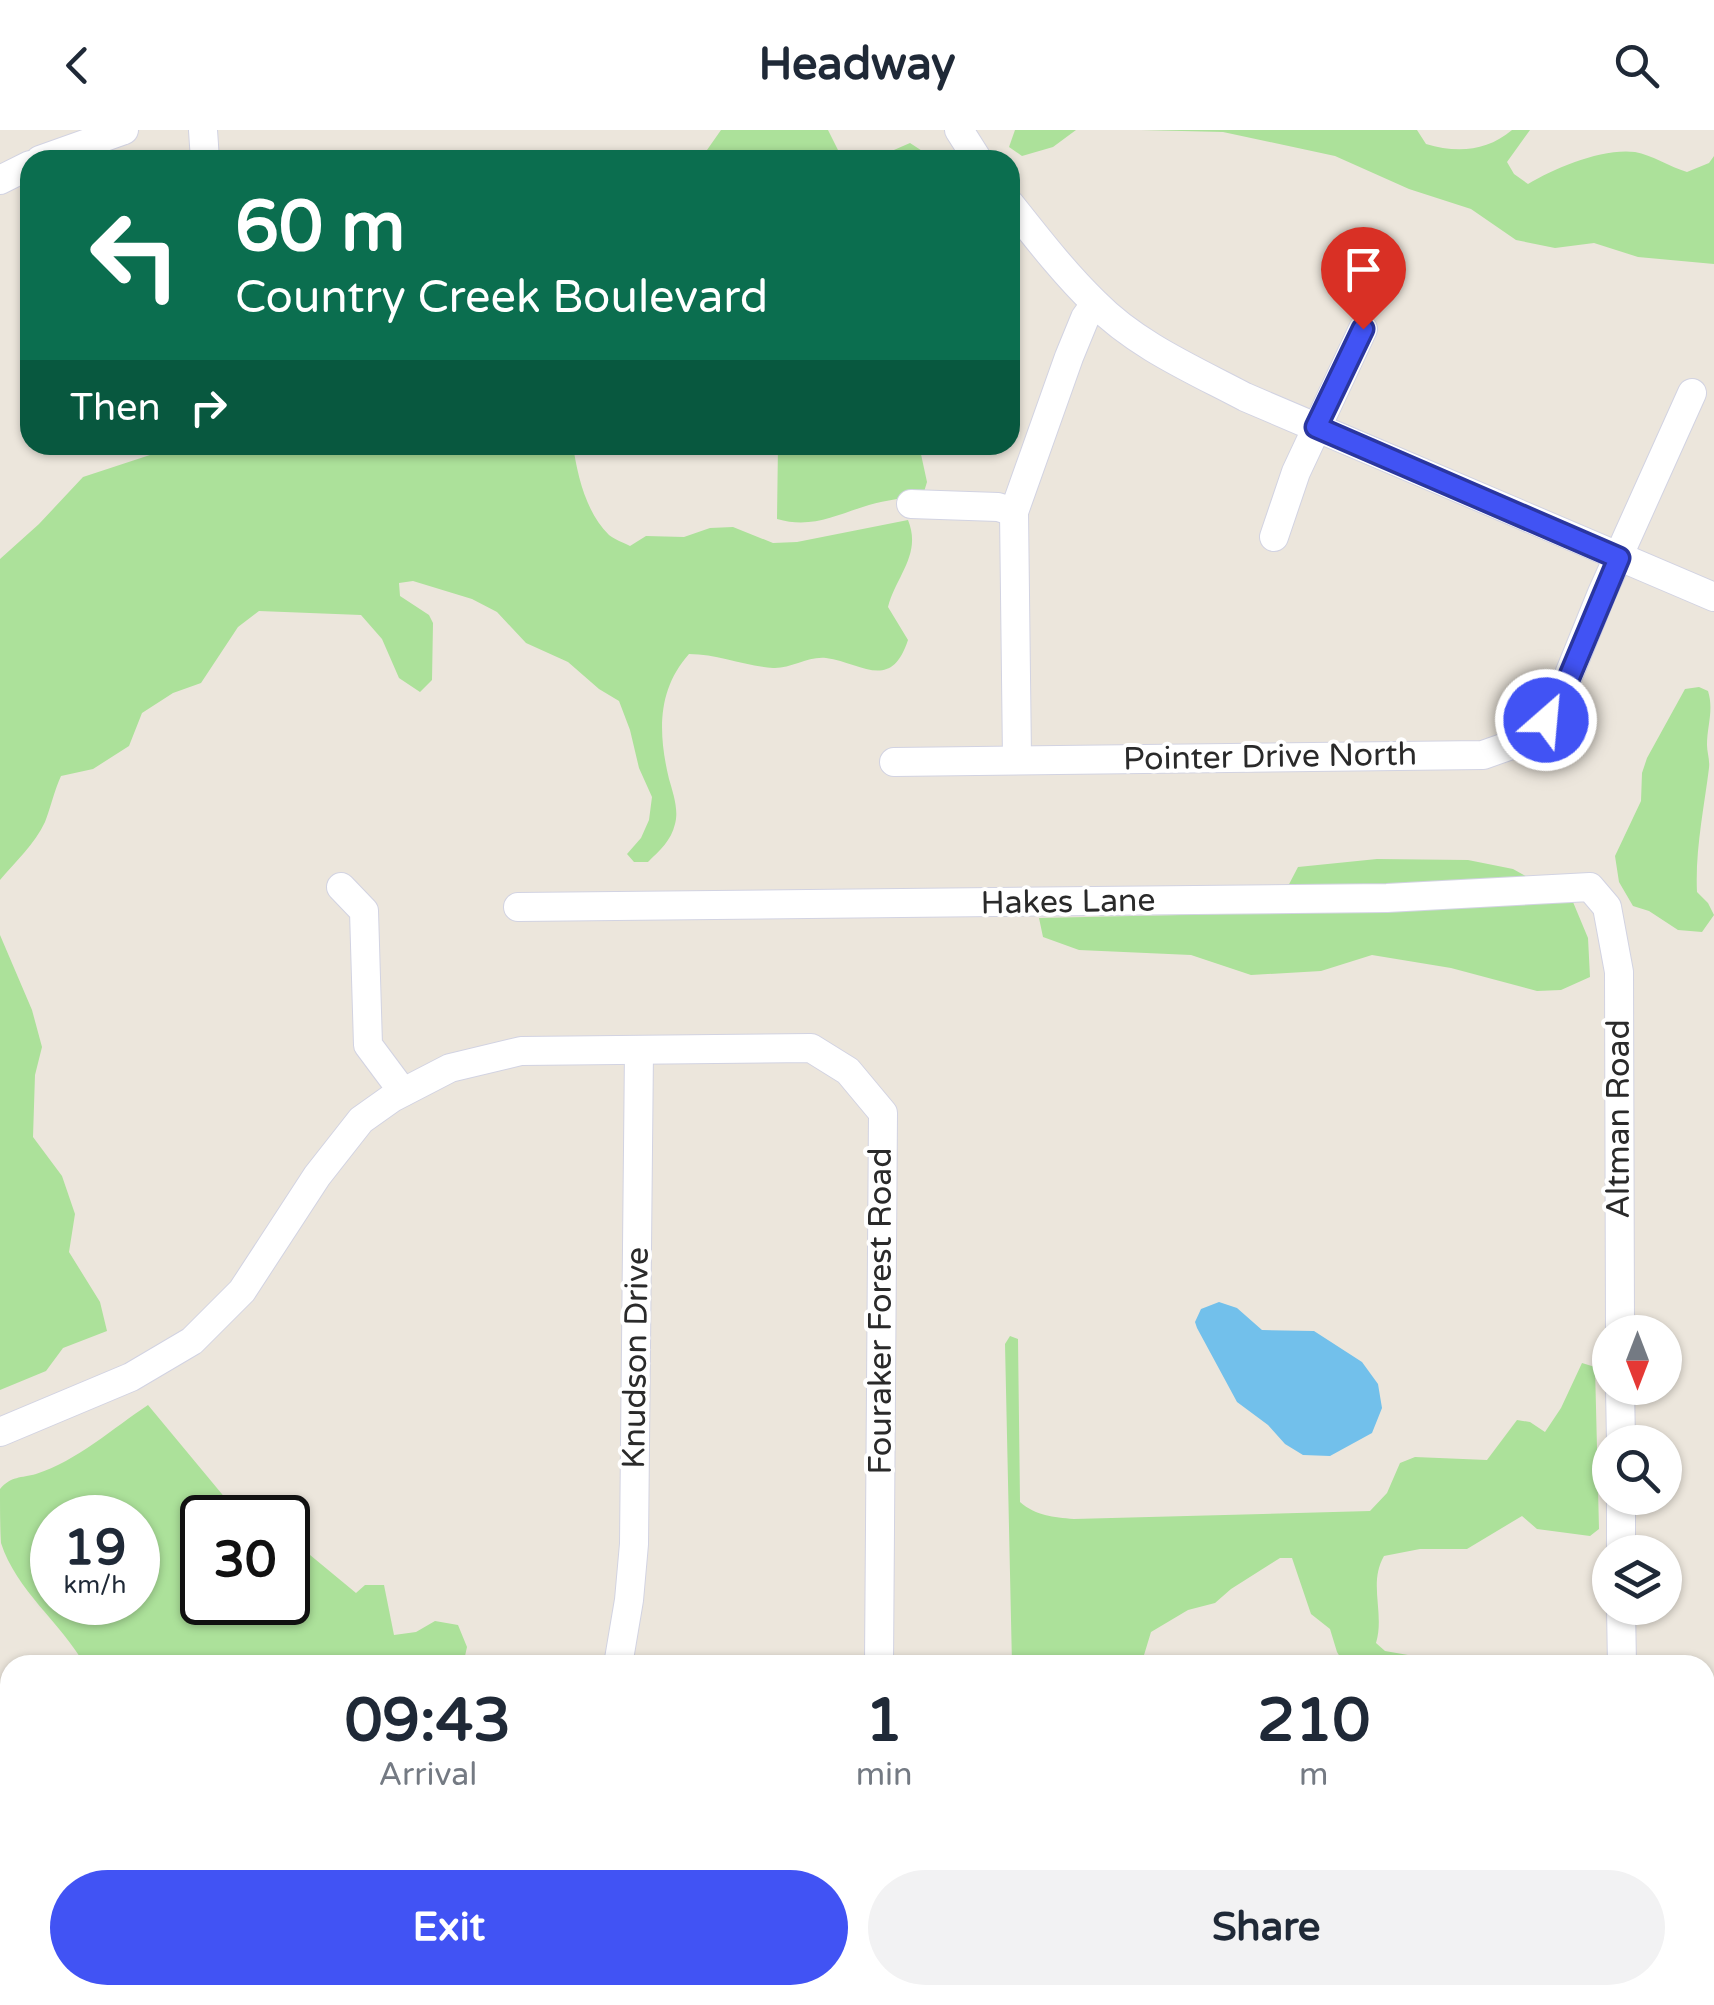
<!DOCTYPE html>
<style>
body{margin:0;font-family:"Varela Round",sans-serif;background:#f2f2f3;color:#1f2937;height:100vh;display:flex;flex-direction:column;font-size:38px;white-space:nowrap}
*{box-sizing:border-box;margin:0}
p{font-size:32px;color:#747a83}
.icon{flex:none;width:55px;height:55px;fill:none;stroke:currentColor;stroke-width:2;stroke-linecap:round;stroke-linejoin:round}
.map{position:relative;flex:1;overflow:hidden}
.side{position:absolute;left:0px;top:1525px;width:1715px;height:350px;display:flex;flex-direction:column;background:#fff;border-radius:30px 30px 0 0;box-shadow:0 2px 8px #0004}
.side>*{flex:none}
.top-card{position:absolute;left:20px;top:20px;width:1000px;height:305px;border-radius:30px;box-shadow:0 2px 8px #0004;background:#0b6e4f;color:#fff;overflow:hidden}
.needle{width:65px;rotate:180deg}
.buttons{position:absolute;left:1592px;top:1185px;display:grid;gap:20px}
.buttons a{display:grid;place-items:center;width:90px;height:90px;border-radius:50%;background:#fff;box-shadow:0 2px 8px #0004;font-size:50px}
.speed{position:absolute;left:30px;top:1365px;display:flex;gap:20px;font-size:50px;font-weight:700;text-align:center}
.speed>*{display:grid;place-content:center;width:130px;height:130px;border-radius:50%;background:#fff;box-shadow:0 2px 8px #0004;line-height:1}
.speed small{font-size:25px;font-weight:400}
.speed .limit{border:5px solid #111;border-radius:15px;background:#fff;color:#111}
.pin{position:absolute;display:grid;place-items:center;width:85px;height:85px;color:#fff;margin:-102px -42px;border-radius:50% 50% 50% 0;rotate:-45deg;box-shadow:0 0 10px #0007}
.pin .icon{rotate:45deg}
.me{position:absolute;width:110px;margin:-55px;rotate:27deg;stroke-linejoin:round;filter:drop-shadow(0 0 8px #0008)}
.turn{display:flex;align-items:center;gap:35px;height:210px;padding:0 50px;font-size:45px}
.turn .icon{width:130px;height:130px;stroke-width:2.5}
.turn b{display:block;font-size:70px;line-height:85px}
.then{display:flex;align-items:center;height:95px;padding:0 50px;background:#0003;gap:20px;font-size:38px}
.eta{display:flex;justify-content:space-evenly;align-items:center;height:170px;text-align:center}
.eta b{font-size:60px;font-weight:700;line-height:70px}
.button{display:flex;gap:20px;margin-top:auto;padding:20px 50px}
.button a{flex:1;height:115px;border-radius:60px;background:#4153f4;color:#fff;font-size:40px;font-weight:700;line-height:115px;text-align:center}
.button a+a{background:#f2f2f3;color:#1f2937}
header{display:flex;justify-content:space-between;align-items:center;height:130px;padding:0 50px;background:#fff;font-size:45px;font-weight:700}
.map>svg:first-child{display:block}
.green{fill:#ace19a;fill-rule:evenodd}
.water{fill:#72c0eb}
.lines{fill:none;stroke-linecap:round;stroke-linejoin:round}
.minor-casing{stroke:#d2d3e2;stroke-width:30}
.minor{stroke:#fff;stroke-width:28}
.route-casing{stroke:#2a369f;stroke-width:25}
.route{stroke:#4153f4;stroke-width:18}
.labels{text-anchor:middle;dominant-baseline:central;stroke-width:8;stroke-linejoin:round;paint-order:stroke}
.street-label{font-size:32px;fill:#2a2a2a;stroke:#fff}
</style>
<header><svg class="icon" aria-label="back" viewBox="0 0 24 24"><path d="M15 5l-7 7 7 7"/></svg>Headway<svg class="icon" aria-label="search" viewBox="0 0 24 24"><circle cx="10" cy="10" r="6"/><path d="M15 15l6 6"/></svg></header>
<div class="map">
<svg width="1714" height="1875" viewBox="0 0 1714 1875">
<rect width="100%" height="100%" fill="#ece6dc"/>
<g class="green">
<path d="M 721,0 L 828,0 L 841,26 L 887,23 L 910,13 L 936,30 L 700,30 Z"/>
<path d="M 1015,0 L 1076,0 L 1053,17 L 1022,26 L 1009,17 Z"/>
<path d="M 1141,0 L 1417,0 L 1426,14 C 1456,23 1486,22 1512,0 L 1530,0 L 1507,32 L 1514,44 L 1528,54 C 1555,38 1602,18 1635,22 C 1652,25 1670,37 1687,42 L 1709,33 L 1714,26 L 1714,134 L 1638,127 L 1594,113 L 1555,118 L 1516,110 L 1471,79 L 1409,59 L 1335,26 L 1223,2 Z"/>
<path d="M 166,315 L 573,315 C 577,344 586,383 609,405 C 614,409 624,413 630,416 L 646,406 L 684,407 L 710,398 L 733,397 L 773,413 L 797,412 L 908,390 C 922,424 896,446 888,477 L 908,510 C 891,562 862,533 826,528 C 808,526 790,539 773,538 C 744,536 718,524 689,524 C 657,560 658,603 669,649 C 673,663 679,680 675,694 C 671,711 660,720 648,732 L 634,732 L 627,724 L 641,708 L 649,690 L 652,667 L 639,638 L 630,600 L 619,571 L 599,559 L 568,532 L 526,513 L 497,482 L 472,469 L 413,451 L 399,453 L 400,466 L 429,485 L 433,493 L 432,550 L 420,562 L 399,548 L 382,509 L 361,485 L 259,481 L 238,497 L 201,553 L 173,563 L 142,583 L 129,616 L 93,639 L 61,646 C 54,661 51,677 45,692 C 35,714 15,732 0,750 L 0,429 L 39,394 L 83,347 L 153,324 Z"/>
<path d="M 778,315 L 919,315 L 927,352 L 923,365 C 905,368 886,370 869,375 C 836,385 812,399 777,389 Z"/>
<path d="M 1699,557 L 1708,561 C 1714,580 1707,596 1707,615 C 1707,622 1710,630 1709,638 C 1704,678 1695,721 1697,762 L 1708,773 L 1714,785 L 1702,802 L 1678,800 L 1649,781 L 1633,776 L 1619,752 L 1615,726 L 1641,671 L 1642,643 L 1647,628 L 1685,559 Z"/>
<path d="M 1377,729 L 1468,730 L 1513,739 L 1573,772 L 1588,808 L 1590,847 L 1561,860 L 1537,861 L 1451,838 L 1372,825 L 1321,841 L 1251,845 L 1191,825 L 1079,820 L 1043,807 L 1039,788 L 1274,783 L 1298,737 Z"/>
<path d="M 0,805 L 32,880 L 42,917 L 35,945 L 33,1007 L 62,1046 L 75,1084 L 69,1122 L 100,1172 L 107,1201 L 63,1218 L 46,1241 L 0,1260 Z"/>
<path d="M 1010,1206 L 1018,1209 L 1020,1372 C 1036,1386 1053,1387 1074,1389 L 1370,1381 L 1387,1363 L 1400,1333 L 1415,1327 L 1487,1330 L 1517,1290 L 1530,1292 L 1545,1302 L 1561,1278 L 1582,1233 L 1595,1237 L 1599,1399 L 1590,1406 L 1537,1399 L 1522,1386 L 1467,1419 L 1420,1419 L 1384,1426 C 1368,1454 1385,1483 1376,1513 L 1385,1521 L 1431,1529 L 1430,1535 L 1345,1535 L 1337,1522 L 1330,1499 L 1311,1484 L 1292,1428 L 1280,1428 L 1231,1459 L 1215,1473 L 1188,1480 L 1151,1502 L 1141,1535 L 1012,1535 L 1005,1214 Z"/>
<path d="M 148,1275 L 241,1387 L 202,1388 L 202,1472 L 288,1472 L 288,1417 L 304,1420 L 356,1463 L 365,1455 L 384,1455 L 394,1505 L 416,1502 L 435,1491 L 458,1495 L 467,1517 L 463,1535 L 85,1535 C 61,1493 16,1460 1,1413 C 0,1398 0,1375 0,1359 C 11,1346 21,1348 36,1344 C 77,1331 113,1298 148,1275 ZM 52,1388 L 138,1388 L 138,1472 L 52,1472 Z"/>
<path d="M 257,1865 L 469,1865 L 472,1875 L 262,1875 Z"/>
<path d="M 686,1865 L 907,1865 L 906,1875 L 686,1875 Z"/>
<path d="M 1011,1865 L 1225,1865 L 1225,1875 L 1015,1875 Z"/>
</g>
<path class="water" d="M 1219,1172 L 1237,1178 L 1262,1200 L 1314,1201 L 1362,1232 L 1378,1254 L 1382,1278 L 1372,1303 L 1330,1326 L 1303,1325 L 1285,1314 L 1268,1295 L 1237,1272 L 1197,1198 L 1195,1192 L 1201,1179 Z"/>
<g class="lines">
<g class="minor-casing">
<g id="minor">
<path d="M 203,0 L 205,30"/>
<path d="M 959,0 L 978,30"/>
<path d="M 40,30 L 124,0"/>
<path d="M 0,50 L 30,35"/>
<path d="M 1010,74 C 1037,108 1064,143 1095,173 C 1136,215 1194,240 1245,267 L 1714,467"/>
<path d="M 911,374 L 998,377 L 1014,382"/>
<path d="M 1274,407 L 1296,342 L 1363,199"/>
<path d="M 1017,629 L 1014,382 L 1069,227 L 1085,188 L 1095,174"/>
<path d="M 894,632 L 1483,625 L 1520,612 L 1546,590 L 1559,569 L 1602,463 L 1692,263"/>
<path d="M 341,757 L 364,781 L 368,915 L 403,962"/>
<path d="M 518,777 L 1387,768 L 1590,757 L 1607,777 L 1619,842 L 1620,1202"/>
<path d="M 1620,1258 L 1621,1312"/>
<path d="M 0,1302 L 131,1247 L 192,1211 L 242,1161 L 317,1046 L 361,990 L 392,968 L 450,938 L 521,921 L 811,918 L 848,941 L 883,983 L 879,1535"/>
<path d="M 1621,1368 L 1621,1422"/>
<path d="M 1621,1478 L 1622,1535"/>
<path d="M 618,1535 L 629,1470 L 634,1414 L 639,920"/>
<path d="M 1705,1598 L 1714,1598"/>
<path d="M 1618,1875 L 1619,1865"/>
</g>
</g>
<use href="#minor" class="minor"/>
</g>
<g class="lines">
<g class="route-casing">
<path id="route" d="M 1363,199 L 1316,297 L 1619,428 L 1560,569 L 1546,590"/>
</g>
<use href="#route" class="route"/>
</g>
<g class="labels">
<g class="street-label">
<text transform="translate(1270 627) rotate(-1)">Pointer Drive North</text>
<text transform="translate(1068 772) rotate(-1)">Hakes Lane</text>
<text transform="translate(1619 989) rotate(-90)">Altman Road</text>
<text transform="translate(881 1181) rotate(-90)">Fouraker Forest Road</text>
<text transform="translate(636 1228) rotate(-89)">Knudson Drive</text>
</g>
</g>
</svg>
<div class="buttons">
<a><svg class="needle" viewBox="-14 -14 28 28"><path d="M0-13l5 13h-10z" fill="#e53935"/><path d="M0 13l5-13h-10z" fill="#747a83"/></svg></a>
<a><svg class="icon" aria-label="search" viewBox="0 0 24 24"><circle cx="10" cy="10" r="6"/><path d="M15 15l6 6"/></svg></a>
<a><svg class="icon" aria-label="layers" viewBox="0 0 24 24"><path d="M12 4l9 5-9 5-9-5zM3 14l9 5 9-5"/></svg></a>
</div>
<div class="speed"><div>19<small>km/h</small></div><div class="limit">30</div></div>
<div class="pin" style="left:1363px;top:199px;background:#d93025"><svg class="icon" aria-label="arrive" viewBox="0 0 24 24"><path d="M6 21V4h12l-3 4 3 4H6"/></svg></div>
<svg class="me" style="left:1546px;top:590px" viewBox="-20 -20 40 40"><circle r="17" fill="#4153f4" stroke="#fff" stroke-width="3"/><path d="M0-11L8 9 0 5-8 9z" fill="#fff"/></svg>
<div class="top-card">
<div class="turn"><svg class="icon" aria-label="left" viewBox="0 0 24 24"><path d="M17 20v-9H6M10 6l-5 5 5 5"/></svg><div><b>60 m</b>Country Creek Boulevard</div></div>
<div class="then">Then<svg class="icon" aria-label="right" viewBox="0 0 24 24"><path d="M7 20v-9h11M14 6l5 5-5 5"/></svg></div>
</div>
<section class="side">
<div class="eta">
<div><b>09:43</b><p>Arrival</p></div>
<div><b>1</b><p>min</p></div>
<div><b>210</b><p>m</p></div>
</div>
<div class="button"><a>Exit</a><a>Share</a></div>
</section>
</div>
